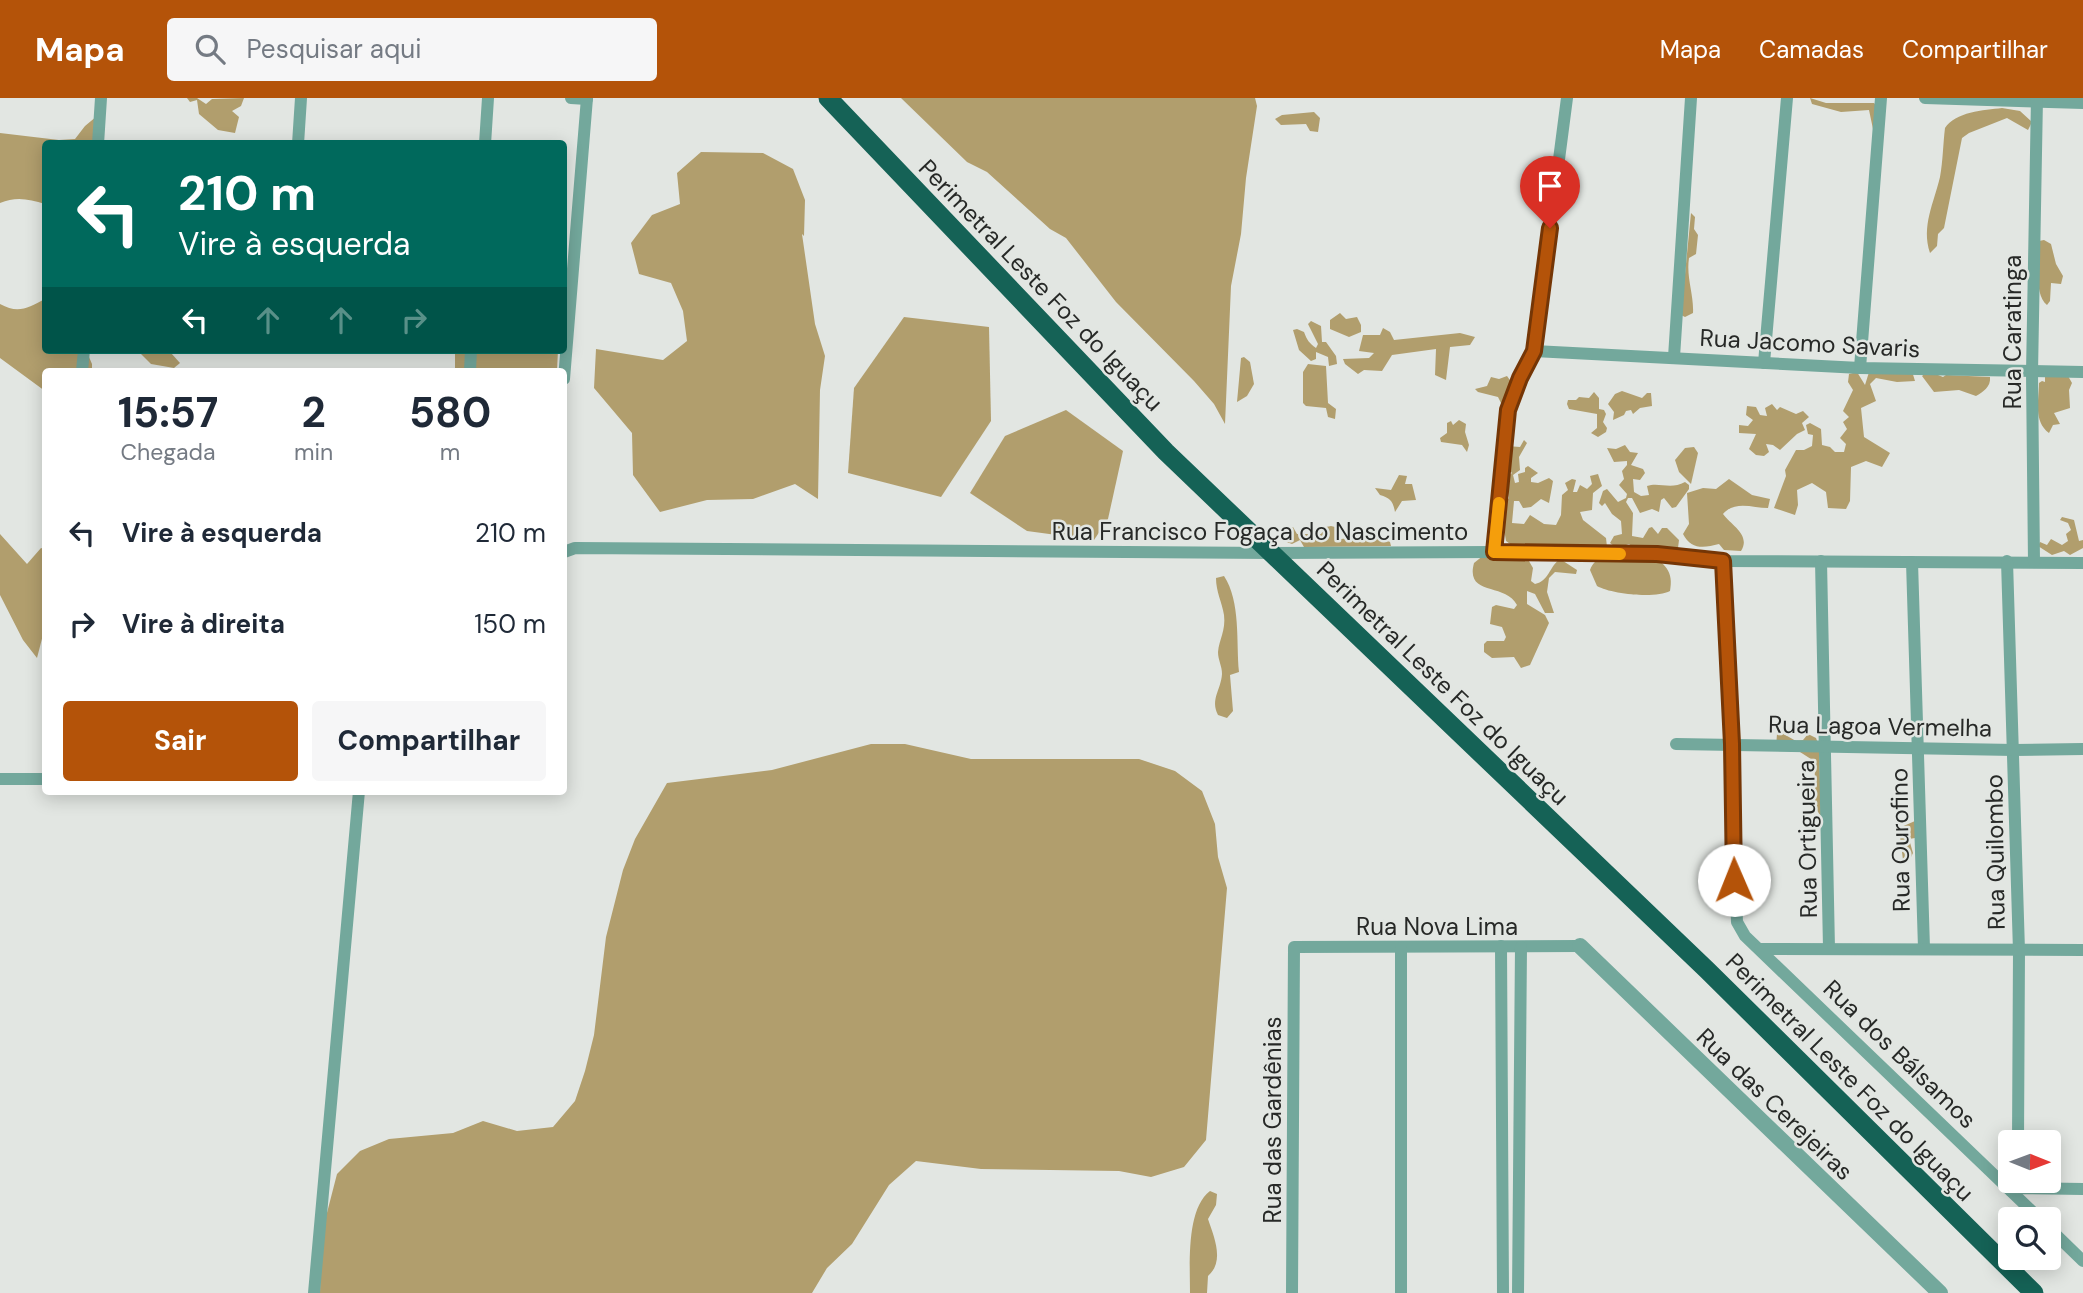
<!DOCTYPE html>
<html lang="pt">
<meta charset="utf-8">
<style>
body{margin:0;font-family:"DM Sans",sans-serif;background:#f6f6f7;color:#1f2937;height:100vh;display:flex;flex-direction:column;font-size:26px;white-space:nowrap}
*{box-sizing:border-box;margin:0}
p{font-size:23px;color:#747a83}
.icon{flex:none;width:38px;height:38px;fill:none;stroke:currentColor;stroke-width:2;stroke-linecap:round;stroke-linejoin:round}
.map{position:relative;flex:1;overflow:hidden}
.details{position:absolute;left:42px;top:270px;width:525px;height:427px;display:flex;flex-direction:column;background:#fff;border-radius:7px;box-shadow:0 4px 18px #0003}
.details>*{flex:none}
.top-card{position:absolute;left:42px;top:42px;width:525px;height:214px;border-radius:7px;box-shadow:0 4px 18px #0003;background:#00695c;color:#fff;overflow:hidden}
.needle{width:46px;rotate:91deg}
.controls{position:absolute;left:1998px;top:1032px;display:grid;gap:14px}
.controls a{display:grid;place-items:center;width:63px;height:63px;border-radius:7px;background:#fff;box-shadow:0 4px 18px #0003;font-size:35px}
.pin{position:absolute;display:grid;place-items:center;width:60px;height:60px;color:#fff;margin:-72px -30px;border-radius:50% 50% 50% 0;rotate:-45deg;box-shadow:0 0 7px #0007}
.pin .icon{rotate:45deg}
.me{position:absolute;width:77px;margin:-38px;rotate:359deg;stroke-linejoin:round;filter:drop-shadow(0 0 5px #0008)}
.turn{display:flex;align-items:center;gap:24px;height:147px;padding:0 21px;font-size:32px}
.turn .icon{width:91px;height:91px;stroke-width:2.5}
.turn b{display:block;font-size:49px;line-height:60px}
.lanes{display:flex;align-items:center;height:66px;padding:0 21px;background:#0003;justify-content:center;gap:35px;direction:ltr}
.lanes .off{opacity:.35}
.eta{display:flex;justify-content:space-evenly;align-items:center;height:119px;text-align:center}
.eta b{font-size:42px;font-weight:700;line-height:49px}
.action{display:flex;gap:14px;margin-top:auto;padding:14px 21px}
.action a{flex:1;height:80px;border-radius:7px;background:#b45309;color:#fff;font-size:28px;font-weight:700;line-height:80px;text-align:center}
.action a+a{background:#f6f6f7;color:#1f2937}
ul{padding:0;list-style:none}
li{display:flex;align-items:center;gap:21px;height:91px;padding:0 21px}
li div{flex:1}
li b{display:block;font-size:26px}
li em{font-style:normal}
header{display:flex;align-items:center;gap:42px;box-sizing:border-box;height:98px;padding:0 35px;background:#b45309;color:#fff}
header strong{font-size:33px}
nav{display:flex;gap:38px;margin-inline-start:auto;font-size:24px}
.search{width:490px;height:63px;background:#f6f6f7;display:flex;align-items:center;gap:18px;box-sizing:border-box;padding:0 24px;border-radius:7px;color:#747a83;font-size:26px}
.map>svg:first-child{display:block}
.forest{fill:#b19e6d}
.lines{fill:none;stroke-linecap:round;stroke-linejoin:round}
.minor{stroke:#73a89c;stroke-width:12}
.tertiary{stroke:#73a89c;stroke-width:16}
.trunk{stroke:#156256;stroke-width:19}
.route-casing{stroke:#753606;stroke-width:18}
.route{stroke:#b45309;stroke-width:12}
.slow{stroke:#f59e0b;stroke-width:12}
.labels{text-anchor:middle;dominant-baseline:central;stroke-width:5;stroke-linejoin:round;paint-order:stroke}
.street-label{font-size:24px;fill:#272927;stroke:#e2e6e2}
</style>
<header>
<strong>Mapa</strong>
<div class="search"><svg class="icon" aria-label="search" viewBox="0 0 24 24"><circle cx="10" cy="10" r="6"/><path d="M15 15l6 6"/></svg>Pesquisar aqui</div>
<nav><a>Mapa</a><a>Camadas</a><a>Compartilhar</a></nav>
</header>
<div class="map">
<svg width="2083" height="1195" viewBox="0 0 2083 1195">
<rect width="100%" height="100%" fill="#e2e6e2"/>
<g class="forest">
<path d="M 187,0 L 197,0 L 206,6 L 212,1 L 244,0 L 241,8 L 232,13 L 239,19 L 235,35 L 218,32 L 199,16 L 197,2 L 190,4 Z"/>
<path d="M 901,0 L 1255,0 L 1257,8 L 1246,80 L 1241,136 L 1231,188 L 1225,326 L 1214,306 L 1194,283 L 1116,204 L 1066,140 L 1050,131 L 987,74 L 967,64 Z"/>
<path d="M 1810,0 L 1826,5 L 1874,5 L 1877,8 L 1873,31 L 1869,12 L 1841,14 L 1812,6 Z"/>
<path d="M 2002,10 L 2020,13 L 2032,24 L 2028,32 L 2007,20 L 1969,35 L 1962,40 L 1944,130 L 1938,136 L 1937,148 L 1930,155 C 1921,128 1934,105 1940,79 C 1943,63 1943,46 1945,30 C 1955,14 1984,12 2002,10 Z"/>
<path d="M 1314,14 L 1320,20 L 1318,34 L 1310,33 L 1306,26 L 1281,27 L 1275,21 L 1282,17 Z"/>
<path d="M 97,18 L 95,45 L 46,46 L 45,106 C 29,101 16,98 0,105 L 0,35 L 59,42 L 75,41 L 85,28 Z"/>
<path d="M 701,54 L 763,55 L 793,71 L 805,102 L 804,138 L 802,136 L 815,226 L 825,258 L 820,292 L 818,401 L 795,386 L 753,401 L 707,402 L 660,414 L 633,377 L 632,335 L 594,290 L 596,251 L 663,262 L 687,243 L 683,213 L 671,185 L 639,176 L 631,145 L 652,117 L 680,106 L 677,75 Z"/>
<path d="M 1691,115 L 1695,119 L 1694,131 L 1698,137 L 1696,156 L 1689,160 C 1686,180 1694,196 1693,215 L 1685,219 L 1681,217 Z"/>
<path d="M 2044,142 L 2051,146 L 2056,166 L 2063,178 L 2061,186 L 2051,185 L 2050,203 L 2047,207 C 2033,195 2039,161 2039,143 Z"/>
<path d="M 45,201 L 46,252 L 86,252 L 92,266 L 92,273 L 46,273 L 45,293 L 0,260 L 0,206 C 18,216 28,210 45,201 Z"/>
<path d="M 1340,215 L 1346,221 L 1357,219 L 1361,227 L 1361,234 L 1349,239 L 1330,231 L 1330,222 Z"/>
<path d="M 904,219 L 989,229 L 991,323 L 941,399 L 848,375 L 854,290 Z"/>
<path d="M 1311,223 L 1321,228 L 1322,244 L 1326,244 L 1336,258 L 1337,266 L 1329,268 L 1328,259 L 1316,254 L 1316,261 L 1311,263 L 1299,252 L 1293,232 L 1297,231 L 1304,234 C 1307,242 1309,245 1316,250 L 1318,246 L 1308,226 Z"/>
<path d="M 1383,230 L 1390,234 L 1394,242 L 1460,235 L 1475,239 L 1470,247 L 1450,249 L 1446,282 L 1435,277 L 1436,251 L 1392,257 L 1382,273 L 1364,272 L 1358,276 L 1345,266 L 1343,261 L 1369,260 L 1374,255 L 1359,253 L 1363,237 L 1380,237 Z"/>
<path d="M 137,252 L 171,255 L 180,265 L 174,270 L 151,266 Z"/>
<path d="M 455,252 L 558,252 L 557,273 L 455,273 Z"/>
<path d="M 1244,259 L 1250,264 L 1254,286 L 1247,298 L 1237,304 L 1241,260 Z"/>
<path d="M 1308,266 L 1326,268 L 1328,305 L 1336,311 L 1335,321 L 1328,319 L 1326,310 L 1306,308 L 1303,305 L 1303,274 Z"/>
<path d="M 1911,270 L 1915,283 L 1897,284 L 1876,280 L 1870,286 L 1876,303 L 1861,310 L 1864,339 L 1890,355 L 1882,369 L 1866,363 L 1851,369 L 1850,403 L 1846,411 L 1828,410 L 1826,394 L 1812,385 L 1797,392 L 1798,407 L 1795,417 L 1774,410 L 1786,378 L 1785,372 L 1796,352 L 1804,352 L 1812,348 L 1813,337 L 1808,336 L 1806,327 L 1810,325 L 1821,331 L 1822,347 L 1830,349 L 1835,354 L 1844,354 L 1846,346 L 1840,340 L 1847,331 L 1843,324 L 1849,319 L 1843,313 L 1853,292 L 1848,284 L 1849,276 L 1857,274 L 1865,287 L 1870,271 Z"/>
<path d="M 1928,273 L 1943,279 L 1946,277 L 1990,279 C 1991,289 1983,294 1976,298 L 1959,292 L 1934,294 L 1922,278 Z"/>
<path d="M 1507,278 L 1512,285 L 1505,305 L 1502,307 L 1498,299 L 1478,294 L 1475,291 L 1487,288 L 1491,279 L 1499,281 Z"/>
<path d="M 2045,278 L 2068,278 L 2072,285 L 2069,292 L 2070,310 L 2054,315 L 2060,326 L 2053,327 L 2049,335 C 2033,323 2039,302 2039,285 L 2042,283 L 2045,284 Z"/>
<path d="M 1622,293 L 1642,300 L 1647,295 L 1651,295 L 1652,308 L 1640,310 L 1633,316 L 1631,312 L 1626,313 L 1624,317 L 1613,322 L 1614,314 L 1608,306 L 1615,296 Z"/>
<path d="M 1594,294 L 1599,300 L 1599,311 L 1604,312 L 1606,316 L 1603,324 L 1607,330 L 1606,334 L 1598,339 L 1591,335 L 1597,330 L 1597,316 L 1569,311 L 1567,306 L 1568,302 L 1576,302 L 1579,299 L 1589,300 Z"/>
<path d="M 1772,306 L 1777,312 L 1780,309 L 1796,316 L 1803,313 L 1809,319 L 1802,325 L 1805,332 L 1797,336 L 1780,352 L 1773,347 L 1766,346 L 1769,354 L 1764,358 L 1756,357 L 1749,351 L 1756,336 L 1739,335 L 1739,327 L 1748,328 L 1753,322 L 1746,317 L 1747,308 L 1756,309 L 1760,317 L 1767,318 L 1765,310 Z"/>
<path d="M 1066,312 L 1123,353 L 1108,421 L 1094,442 L 1027,433 L 970,395 L 1005,338 Z"/>
<path d="M 1459,322 L 1466,326 L 1465,334 L 1469,347 L 1467,354 L 1462,347 L 1441,344 L 1440,340 L 1447,335 L 1447,325 L 1451,323 L 1453,327 Z"/>
<path d="M 1524,342 L 1527,345 L 1519,359 L 1520,372 L 1513,377 L 1515,385 L 1519,384 L 1518,376 L 1525,374 L 1525,370 L 1528,368 L 1538,375 L 1531,380 L 1531,384 L 1538,385 L 1549,380 L 1553,383 L 1549,405 L 1541,401 L 1531,409 L 1523,410 L 1519,403 L 1514,403 L 1512,425 L 1524,426 L 1530,417 L 1544,426 L 1556,427 L 1561,417 L 1562,397 L 1568,392 L 1565,385 L 1572,381 L 1576,382 L 1573,394 L 1577,394 L 1580,387 L 1587,391 L 1592,386 L 1590,378 L 1598,376 L 1602,388 L 1593,395 L 1592,412 L 1580,414 L 1583,422 L 1606,440 L 1607,449 L 1594,451 L 1591,448 L 1575,453 L 1559,447 L 1513,448 L 1506,443 L 1504,431 L 1501,429 L 1504,407 L 1509,400 L 1506,380 L 1512,375 L 1506,369 L 1505,355 L 1512,355 L 1507,352 L 1507,348 L 1520,349 Z"/>
<path d="M 1625,347 L 1630,354 L 1638,355 L 1631,367 L 1643,371 L 1645,375 L 1640,382 L 1633,381 L 1634,394 L 1641,398 L 1649,397 L 1647,388 C 1659,384 1671,392 1685,384 L 1689,387 L 1689,391 L 1676,409 L 1672,410 L 1664,400 L 1661,402 L 1659,414 L 1652,411 L 1640,415 L 1632,400 L 1628,400 L 1626,404 L 1633,415 L 1632,438 L 1643,440 L 1649,430 L 1652,429 L 1658,436 L 1662,430 L 1667,430 L 1679,442 L 1678,450 L 1636,451 L 1629,446 L 1617,450 L 1610,445 L 1614,438 L 1622,436 L 1621,423 L 1612,416 L 1605,405 L 1602,408 L 1599,405 L 1603,393 L 1607,391 L 1618,404 L 1626,400 L 1627,396 L 1619,387 L 1624,381 L 1622,373 L 1627,367 L 1627,363 L 1614,364 L 1607,350 L 1616,351 Z"/>
<path d="M 1694,349 L 1698,355 L 1691,386 L 1679,374 L 1675,362 L 1685,350 Z"/>
<path d="M 1399,377 L 1407,378 L 1405,386 L 1412,386 L 1416,402 L 1402,403 L 1395,414 C 1393,403 1390,400 1380,397 L 1375,390 L 1391,392 Z"/>
<path d="M 1729,381 L 1752,397 L 1770,401 L 1768,410 C 1753,410 1735,402 1723,416 C 1732,428 1751,437 1741,453 L 1724,452 L 1719,446 C 1704,450 1691,452 1683,436 L 1689,426 L 1687,395 L 1703,390 L 1716,391 Z"/>
<path d="M 2062,419 L 2074,422 L 2079,443 L 2083,442 L 2083,450 L 2070,457 L 2064,453 L 2052,457 L 2038,448 L 2040,444 L 2047,447 L 2051,441 L 2062,447 L 2068,443 L 2066,436 L 2071,432 L 2068,425 L 2060,422 Z"/>
<path d="M 1331,428 L 1335,429 L 1341,441 C 1347,441 1353,438 1360,438 C 1364,438 1386,442 1390,444 L 1391,448 L 1304,449 L 1300,442 L 1292,446 L 1284,443 L 1284,439 L 1290,436 L 1289,432 L 1293,429 L 1297,436 L 1321,436 L 1326,429 Z"/>
<path d="M 0,436 L 27,466 L 41,450 L 45,451 L 45,529 L 37,560 L 23,542 L 0,497 Z"/>
<path d="M 1649,456 C 1665,465 1674,474 1670,493 C 1655,501 1611,496 1597,488 L 1590,472 C 1598,450 1629,457 1649,456 Z"/>
<path d="M 1484,457 L 1526,458 L 1533,470 L 1531,483 L 1535,486 C 1549,483 1549,469 1560,461 L 1577,472 L 1576,476 L 1555,474 L 1549,480 L 1547,494 L 1554,515 L 1545,515 L 1535,496 L 1527,493 L 1527,506 L 1545,517 L 1549,525 L 1530,567 L 1521,570 L 1514,559 L 1492,560 L 1484,554 L 1484,546 L 1487,543 L 1504,543 L 1506,539 L 1502,529 L 1490,526 L 1492,509 L 1496,507 L 1514,511 L 1517,507 C 1505,484 1465,499 1474,465 Z"/>
<path d="M 1224,478 C 1241,504 1236,544 1239,574 L 1230,577 L 1233,613 L 1227,620 L 1218,617 C 1210,601 1221,592 1222,576 C 1222,568 1218,562 1218,554 C 1219,542 1226,532 1224,517 C 1222,504 1216,494 1216,480 Z"/>
<path d="M 1780,634 L 1796,643 L 1803,642 L 1808,636 L 1816,640 L 1819,648 L 1821,718 C 1810,707 1817,679 1814,663 L 1800,654 L 1776,649 L 1777,636 Z"/>
<path d="M 871,646 L 905,646 L 971,661 L 1139,661 L 1175,673 L 1202,693 L 1215,726 L 1218,759 L 1227,790 L 1206,1042 L 1184,1069 L 1151,1079 L 1119,1073 L 981,1071 L 916,1063 L 889,1087 L 852,1146 L 827,1170 L 812,1195 L 320,1195 L 321,1138 L 337,1076 L 360,1053 L 389,1041 L 453,1035 L 483,1023 L 517,1033 L 553,1029 L 575,1003 L 585,973 L 594,937 L 606,839 L 623,772 L 635,741 L 667,685 L 772,672 Z"/>
<path d="M 1915,723 L 1915,740 L 1909,741 L 1913,755 L 1910,761 L 1903,762 L 1899,730 Z"/>
<path d="M 1210,1093 L 1217,1096 L 1216,1107 L 1208,1121 C 1214,1139 1225,1163 1208,1178 L 1207,1195 L 1190,1195 C 1190,1167 1186,1111 1210,1093 Z"/>
</g>
<g class="lines">
<g class="minor">
<path d="M 571,0 L 587,1"/>
<path d="M 1925,0 L 2083,5"/>
<path d="M 98,46 L 101,0"/>
<path d="M 298,46 L 301,0"/>
<path d="M 485,46 L 488,0"/>
<path d="M 1534,253 L 1860,270 L 2083,274"/>
<path d="M 1674,259 L 1691,0"/>
<path d="M 1764,265 L 1787,0"/>
<path d="M 1860,270 L 1881,0"/>
<path d="M 82,273 L 84,252"/>
<path d="M 470,273 L 471,252"/>
<path d="M 564,281 L 587,0"/>
<path d="M 564,454 L 575,450 L 1272,455 L 1494,454 L 1657,456 L 1723,463 L 2083,465"/>
<path d="M 1494,454 L 1508,312 L 1519,280 L 1534,253 L 1567,0"/>
<path d="M 1723,463 L 1737,824 L 1745,838 L 2041,1122"/>
<path d="M 1821,463 L 1829,850"/>
<path d="M 2007,463 L 2019,853 L 2018,1045"/>
<path d="M 1912,464 L 1924,850"/>
<path d="M 2034,464 L 2032,275 L 2037,0"/>
<path d="M 1676,646 L 2014,652 L 2083,651"/>
<path d="M 0,681 L 46,681"/>
<path d="M 1501,848 L 1503,1195"/>
<path d="M 1760,851 L 2083,852"/>
<path d="M 2011,1093 L 2018,1090 L 2083,1091"/>
<path d="M 2049,1130 L 2083,1163"/>
<path d="M 314,1195 L 359,693"/>
<path d="M 1292,1195 L 1294,849 L 1580,848"/>
<path d="M 1401,1195 L 1401,850"/>
<path d="M 1518,1195 L 1521,849"/>
</g>
<path class="tertiary" d="M 1580,848 L 1940,1195"/>
<path class="trunk" d="M 828,0 L 1166,354 L 1707,872 L 2034,1195"/>
</g>
<g class="lines">
<g class="route-casing">
<path id="route" d="M 1550,130 L 1534,253 L 1520,280 L 1508,312 L 1494,454 L 1657,456 L 1723,463 L 1732,646 L 1734,782"/>
</g>
<use href="#route" class="route"/>
<path class="slow" d="M 1499,405 L 1494,454 L 1620,456"/>
</g>
<g class="labels">
<g class="street-label">
<text transform="translate(1041 187) rotate(46)">Perimetral Leste Foz do Iguaçu</text>
<text transform="translate(2012 234) rotate(-90)">Rua Caratinga</text>
<text transform="translate(1810 245) rotate(3)">Rua Jacomo Savaris</text>
<text x="1260" y="433">Rua Francisco Fogaça do Nascimento</text>
<text transform="translate(1443 585) rotate(44)">Perimetral Leste Foz do Iguaçu</text>
<text transform="translate(1880 628) rotate(1)">Rua Lagoa Vermelha</text>
<text transform="translate(1807 741) rotate(-91)">Rua Ortigueira</text>
<text transform="translate(1900 742) rotate(-91)">Rua Ourofino</text>
<text transform="translate(1995 754) rotate(-91)">Rua Quilombo</text>
<text x="1437" y="828">Rua Nova Lima</text>
<text transform="translate(1900 956) rotate(44)">Rua dos Bálsamos</text>
<text transform="translate(1850 979) rotate(45)">Perimetral Leste Foz do Iguaçu</text>
<text transform="translate(1775 1006) rotate(44)">Rua das Cerejeiras</text>
<text transform="translate(1272 1022) rotate(-90)">Rua das Gardênias</text>
</g>
</g>
</svg>
<div class="controls">
<a><svg class="needle" viewBox="-14 -14 28 28"><path d="M0-13l5 13h-10z" fill="#e53935"/><path d="M0 13l5-13h-10z" fill="#747a83"/></svg></a>
<a><svg class="icon" aria-label="search" viewBox="0 0 24 24"><circle cx="10" cy="10" r="6"/><path d="M15 15l6 6"/></svg></a>
</div>
<div class="pin" style="left:1550px;top:130px;background:#d93025"><svg class="icon" aria-label="arrive" viewBox="0 0 24 24"><path d="M6 21V4h12l-3 4 3 4H6"/></svg></div>
<svg class="me" style="left:1734px;top:782px" viewBox="-20 -20 40 40"><circle r="19" fill="#fff"/><path d="M0-13L10 11 0 6-10 11z" fill="#b45309"/></svg>
<div class="top-card">
<div class="turn"><svg class="icon" aria-label="left" viewBox="0 0 24 24"><path d="M17 20v-9H6M10 6l-5 5 5 5"/></svg><div><b>210 m</b>Vire à esquerda</div></div>
<div class="lanes"><svg class="icon" aria-label="left" viewBox="0 0 24 24"><path d="M17 20v-9H6M10 6l-5 5 5 5"/></svg><svg class="icon off" aria-label="ahead" viewBox="0 0 24 24"><path d="M12 20V5M6 11l6-6 6 6"/></svg><svg class="icon off" aria-label="ahead" viewBox="0 0 24 24"><path d="M12 20V5M6 11l6-6 6 6"/></svg><svg class="icon off" aria-label="right" viewBox="0 0 24 24"><path d="M7 20v-9h11M14 6l5 5-5 5"/></svg></div>
</div>
<section class="details">
<div class="eta">
<div><b>15:57</b><p>Chegada</p></div>
<div><b>2</b><p>min</p></div>
<div><b>580</b><p>m</p></div>
</div>
<ul>
<li><svg class="icon" aria-label="left" viewBox="0 0 24 24"><path d="M17 20v-9H6M10 6l-5 5 5 5"/></svg><div><b>Vire à esquerda</b></div><em>210 m</em></li>
<li><svg class="icon" aria-label="right" viewBox="0 0 24 24"><path d="M7 20v-9h11M14 6l5 5-5 5"/></svg><div><b>Vire à direita</b></div><em>150 m</em></li>
</ul>
<div class="action"><a>Sair</a><a>Compartilhar</a></div>
</section>
</div>
